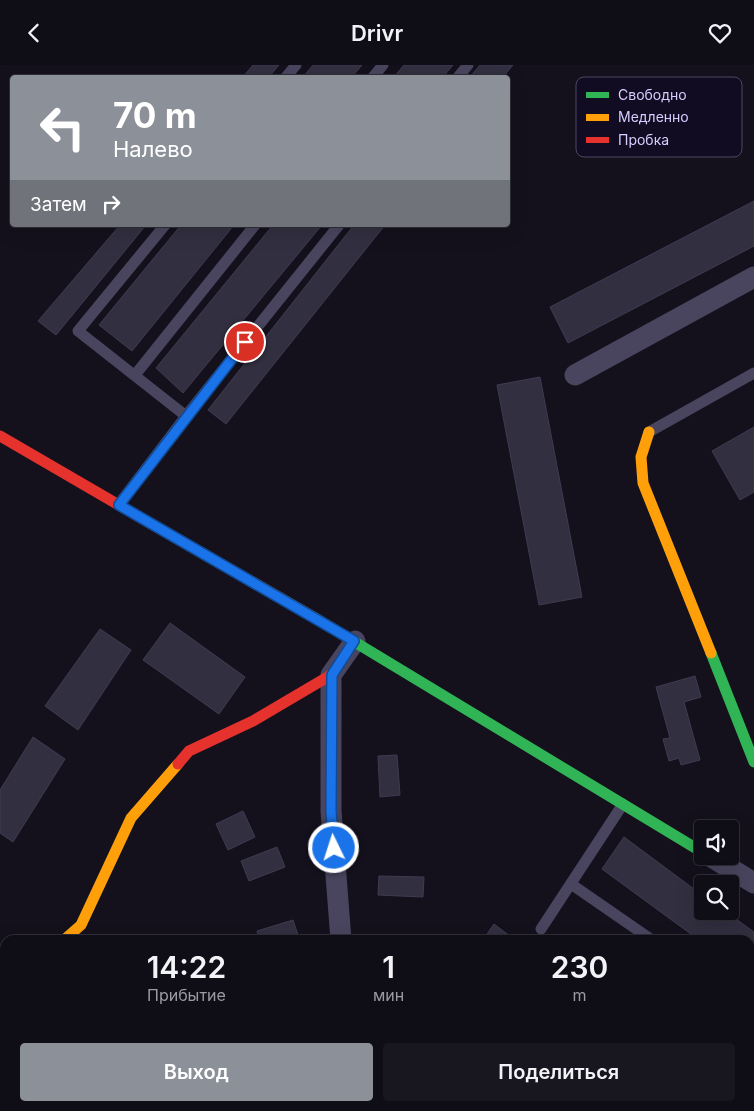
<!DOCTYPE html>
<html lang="ru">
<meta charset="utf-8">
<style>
body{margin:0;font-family:Inter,sans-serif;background:#18161f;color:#f1f3f6;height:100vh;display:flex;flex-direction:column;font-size:19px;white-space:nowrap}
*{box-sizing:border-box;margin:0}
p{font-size:16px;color:#9b9ca1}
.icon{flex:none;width:28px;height:28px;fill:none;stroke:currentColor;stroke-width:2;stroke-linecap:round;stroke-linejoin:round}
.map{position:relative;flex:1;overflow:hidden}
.drawer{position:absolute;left:0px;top:870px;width:755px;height:176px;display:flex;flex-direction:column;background:#0f0d16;border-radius:15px 15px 0 0;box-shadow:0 5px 20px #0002,0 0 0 1px #2f2d35}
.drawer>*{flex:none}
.banner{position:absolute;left:10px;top:10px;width:500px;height:152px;border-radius:5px;box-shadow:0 5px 20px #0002,0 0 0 1px #2f2d35;background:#8c9099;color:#fff;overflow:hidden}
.buttons{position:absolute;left:694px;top:755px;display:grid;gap:10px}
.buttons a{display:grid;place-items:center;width:45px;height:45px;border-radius:5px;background:#0f0d16;box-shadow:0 5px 20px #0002,0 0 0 1px #2f2d35;font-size:25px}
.pin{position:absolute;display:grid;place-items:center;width:42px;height:42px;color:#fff;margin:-21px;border:2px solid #fff;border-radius:50%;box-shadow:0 1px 5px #0007}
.me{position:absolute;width:55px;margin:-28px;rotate:356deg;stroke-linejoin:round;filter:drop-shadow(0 0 4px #0008)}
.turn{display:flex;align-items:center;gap:18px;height:105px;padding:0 20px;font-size:22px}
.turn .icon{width:65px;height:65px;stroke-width:2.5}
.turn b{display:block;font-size:35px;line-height:42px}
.then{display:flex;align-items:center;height:48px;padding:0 20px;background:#0003;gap:10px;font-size:19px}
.eta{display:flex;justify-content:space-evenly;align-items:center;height:85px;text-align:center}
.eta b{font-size:30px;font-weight:600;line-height:35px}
.cta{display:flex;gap:10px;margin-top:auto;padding:10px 20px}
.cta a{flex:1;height:58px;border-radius:5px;background:#8c9099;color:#fff;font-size:20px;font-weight:600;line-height:58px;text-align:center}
.cta a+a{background:#18161f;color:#f1f3f6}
header{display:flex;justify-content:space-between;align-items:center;height:65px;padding:0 20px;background:#0f0d16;font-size:22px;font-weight:600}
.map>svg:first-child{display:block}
.building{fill:#322f40;stroke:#413b52}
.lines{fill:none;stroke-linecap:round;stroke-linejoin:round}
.lane{stroke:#49455e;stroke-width:11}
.street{stroke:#49455e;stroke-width:21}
.fast{stroke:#30b455;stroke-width:11}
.slow{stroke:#ff9f0a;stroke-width:11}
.jam{stroke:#e5322d;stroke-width:11}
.route-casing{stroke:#114b97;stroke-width:12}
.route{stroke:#1a73e8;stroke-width:9}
.key{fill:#120c22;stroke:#4d4664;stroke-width:1}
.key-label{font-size:14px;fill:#d7cdff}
</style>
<header><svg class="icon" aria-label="back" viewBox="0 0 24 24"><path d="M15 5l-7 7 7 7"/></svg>Drivr<svg class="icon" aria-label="heart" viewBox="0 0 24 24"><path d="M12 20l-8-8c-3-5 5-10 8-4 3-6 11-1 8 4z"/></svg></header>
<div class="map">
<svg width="754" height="1046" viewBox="0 0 754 1046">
<rect width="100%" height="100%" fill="#14111d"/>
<g class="building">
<path d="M 253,0 L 279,0 L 269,12 L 243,12 Z"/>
<path d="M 313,0 L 362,0 L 352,12 L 303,12 Z"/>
<path d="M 404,0 L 453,0 L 443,12 L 394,12 Z"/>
<path d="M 480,0 L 513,0 L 503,12 L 470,12 Z"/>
<path d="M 754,136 L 754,181 L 568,278 L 550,242 Z"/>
<path d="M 120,160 L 146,160 L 56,270 L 38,256 Z"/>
<path d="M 181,160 L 234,160 L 132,286 L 99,260 Z"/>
<path d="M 273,160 L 322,160 L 183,328 L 156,303 Z"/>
<path d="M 354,160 L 385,160 L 226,359 L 208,345 Z"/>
<path d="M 540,312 L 582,532 L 539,540 L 497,320 Z"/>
<path d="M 754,362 L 754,427 L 740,435 L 712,386 Z"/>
<path d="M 170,558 L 245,612 L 219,649 L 143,595 Z"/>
<path d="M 100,564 L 131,585 L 78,665 L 45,641 Z"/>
<path d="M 695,611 L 701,632 L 684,637 L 700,695 L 681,700 L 679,693 L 669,696 L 663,674 L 670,673 L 656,622 Z"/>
<path d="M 33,672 L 65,694 L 13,777 L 0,768 L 0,725 Z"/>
<path d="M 397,690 L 400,730 L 380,732 L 378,691 Z"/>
<path d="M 243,746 L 255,772 L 228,785 L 216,759 Z"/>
<path d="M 624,772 L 702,830 L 702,846 L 725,846 L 754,867 L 754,874 L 750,880 L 750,875 L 699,875 L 602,804 Z"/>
<path d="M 277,782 L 285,802 L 249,816 L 241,796 Z"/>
<path d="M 379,811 L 424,812 L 423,832 L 378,830 Z"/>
<path d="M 293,855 L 299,873 L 259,875 L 257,866 Z"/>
<path d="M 494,859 L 515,875 L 483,875 Z"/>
<path d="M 282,1041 L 321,1041 L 321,1042 L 282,1046 Z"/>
<path d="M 669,1041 L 705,1041 L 708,1046 L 673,1046 Z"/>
</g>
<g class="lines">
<g class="lane">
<path d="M 286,12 L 296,0"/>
<path d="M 373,12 L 383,0"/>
<path d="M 458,12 L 468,0"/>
<path d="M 165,160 L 78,266 L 186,351"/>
<path d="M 135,310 L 255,160"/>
<path d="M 649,367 L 754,308"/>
<path d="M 119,439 L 186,351 L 339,160"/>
<path d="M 571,819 L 652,875"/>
<path d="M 541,864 L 623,739"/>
<path d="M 750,894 L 754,888"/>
<path d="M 0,951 L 5,1046"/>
</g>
<g class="street">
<path d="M 575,310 L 754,212"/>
<path d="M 710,791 L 754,818"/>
<path d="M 341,875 L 331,746 L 331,610 L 355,576"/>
<path d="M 0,925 L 5,922"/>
<path d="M 353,1041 L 354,1046"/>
</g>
<g class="fast">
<path d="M 315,553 L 702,787"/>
<path d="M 711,588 L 754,697"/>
</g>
<g class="slow">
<path d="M 649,367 L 641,392 L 643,418 L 711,588"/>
<path d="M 136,450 L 315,553"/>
<path d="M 64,875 L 81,860 L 131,753 L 178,699"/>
</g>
<g class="jam">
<path d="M 0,371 L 136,450"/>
<path d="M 178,699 L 189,686 L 253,656 L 331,610"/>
</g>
</g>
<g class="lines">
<g class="route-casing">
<path id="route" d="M 245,277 L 119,440 L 354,576 L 332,610 L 331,746 L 334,783"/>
</g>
<use href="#route" class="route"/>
</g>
<rect x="576" y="12" width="166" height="80" rx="8" class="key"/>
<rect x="586" y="27" width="23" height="6" fill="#30b455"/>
<rect x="586" y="49" width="23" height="7" fill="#ff9f0a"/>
<rect x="586" y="72" width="23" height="6" fill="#e5322d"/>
<g class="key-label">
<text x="618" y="35">Свободно</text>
<text x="618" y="57">Медленно</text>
<text x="618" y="80">Пробка</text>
</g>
</svg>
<div class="buttons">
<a><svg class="icon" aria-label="sound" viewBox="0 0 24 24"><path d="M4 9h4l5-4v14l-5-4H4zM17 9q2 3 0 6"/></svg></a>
<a><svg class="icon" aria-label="search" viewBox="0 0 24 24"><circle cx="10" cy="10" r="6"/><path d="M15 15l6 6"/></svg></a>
</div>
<div class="pin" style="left:245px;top:277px;background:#d93025"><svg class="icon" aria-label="arrive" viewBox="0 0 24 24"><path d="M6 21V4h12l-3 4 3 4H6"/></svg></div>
<svg class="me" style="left:334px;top:783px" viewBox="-20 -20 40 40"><circle r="17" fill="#1a73e8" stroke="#fff" stroke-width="3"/><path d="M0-11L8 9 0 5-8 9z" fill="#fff"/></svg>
<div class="banner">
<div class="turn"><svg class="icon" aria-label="left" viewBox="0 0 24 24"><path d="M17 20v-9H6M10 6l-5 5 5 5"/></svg><div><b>70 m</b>Налево</div></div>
<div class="then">Затем<svg class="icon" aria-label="right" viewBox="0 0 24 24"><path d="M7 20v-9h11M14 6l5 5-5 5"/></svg></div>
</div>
<section class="drawer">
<div class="eta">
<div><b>14:22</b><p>Прибытие</p></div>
<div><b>1</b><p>мин</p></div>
<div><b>230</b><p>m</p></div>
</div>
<div class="cta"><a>Выход</a><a>Поделиться</a></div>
</section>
</div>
